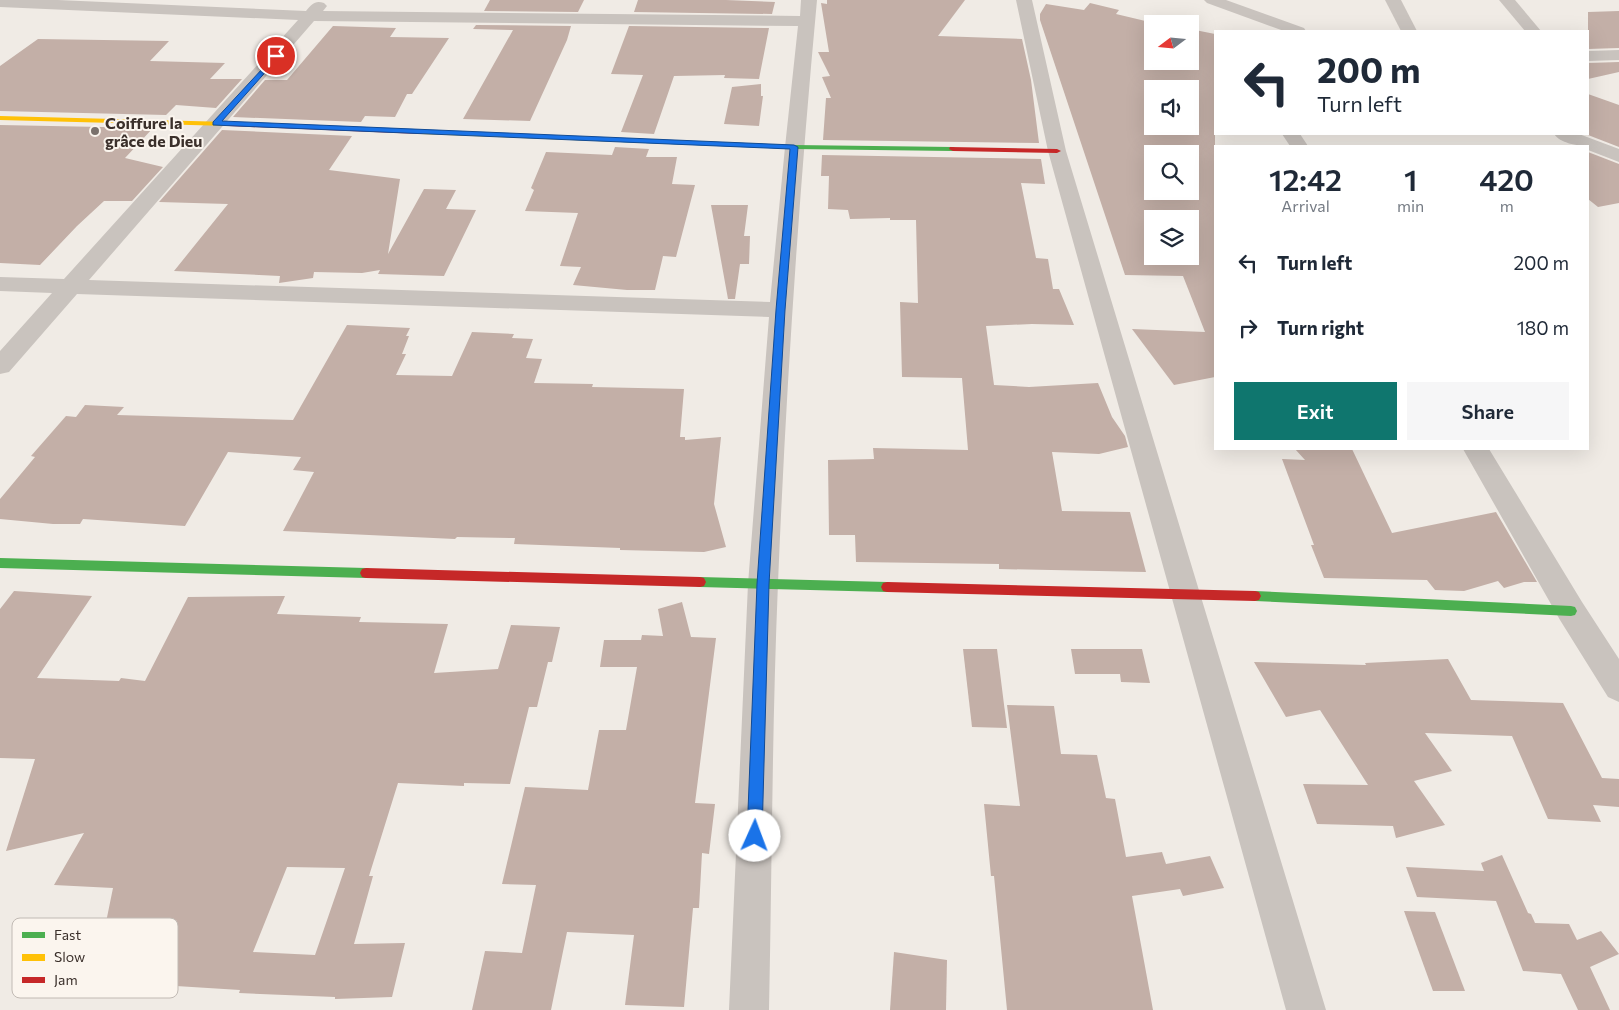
<!DOCTYPE html>
<meta charset="utf-8">
<style>
body{margin:0;font-family:Commissioner,sans-serif;background:#f6f6f7;color:#1f2937;height:100vh;display:flex;flex-direction:column;font-size:19px;white-space:nowrap}
*{box-sizing:border-box;margin:0}
p{font-size:16px;color:#747a83}
.icon{flex:none;width:28px;height:28px;fill:none;stroke:currentColor;stroke-width:2;stroke-linecap:round;stroke-linejoin:round}
.map{position:relative;flex:1;overflow:hidden}
.details{position:absolute;left:1214px;top:145px;width:375px;height:305px;display:flex;flex-direction:column;background:#fff;border-radius:0px;box-shadow:0 5px 20px #0002}
.details>*{flex:none}
.guide{position:absolute;left:1214px;top:30px;width:375px;height:105px;border-radius:0px;box-shadow:0 5px 20px #0002;background:#fff;color:#1f2937;overflow:hidden}
.needle{width:32px;rotate:254deg}
.tools{position:absolute;left:1144px;top:15px;display:grid;gap:10px}
.tools a{display:grid;place-items:center;width:55px;height:55px;border-radius:0px;background:#fff;box-shadow:0 5px 20px #0002;font-size:25px}
.pin{position:absolute;display:grid;place-items:center;width:42px;height:42px;color:#fff;margin:-21px;border:2px solid #fff;border-radius:50%;box-shadow:0 1px 5px #0007}
.me{position:absolute;width:55px;margin:-28px;rotate:2deg;stroke-linejoin:round;filter:drop-shadow(0 0 4px #0008)}
.turn{display:flex;align-items:center;gap:18px;height:105px;padding:0 20px;font-size:22px}
.turn .icon{width:65px;height:65px;stroke-width:2.5}
.turn b{display:block;font-size:35px;line-height:42px}
.eta{display:flex;justify-content:space-evenly;align-items:center;height:85px;text-align:center}
.eta b{font-size:30px;font-weight:600;line-height:35px}
.action{display:flex;gap:10px;margin-top:auto;padding:10px 20px}
.action a{flex:1;height:58px;border-radius:0px;background:#0f766e;color:#fff;font-size:20px;font-weight:600;line-height:58px;text-align:center}
.action a+a{background:#f6f6f7;color:#1f2937}
ul{padding:0;list-style:none}
li{display:flex;align-items:center;gap:15px;height:65px;padding:0 20px}
li div{flex:1}
li b{display:block;font-size:19px}
li em{font-style:normal}
.map>svg:first-child{display:block}
.building{fill:#c3afa7;fill-rule:evenodd}
.lines{fill:none;stroke-linecap:round;stroke-linejoin:round}
.street{fill:#c9c3be;fill-rule:evenodd}
.fast{fill:#4caf50;fill-rule:evenodd}
.slow{fill:#ffc107;fill-rule:evenodd}
.jam{fill:#c62828;fill-rule:evenodd}
.route{fill:#1a73e8;stroke:#114b97}
.poi-dot{fill:#7a716c;stroke:#fbf5ee;stroke-width:2}
.labels{text-anchor:middle;dominant-baseline:central;stroke-width:4;stroke-linejoin:round;paint-order:stroke}
.far-poi-label{font-size:16px;font-weight:bold;fill:#3b302b;stroke:#fbf5ee;text-anchor:start}
.key{fill:#fbf5ee;stroke:#c1bab4;stroke-width:1}
.key-label{font-size:14px;fill:#3b302b}
</style>
<div class="map">
<svg width="1619" height="1010" viewBox="0 0 1619 1010">
<rect width="100%" height="100%" fill="#f0ebe5"/>
<g class="building">
<path d="M 490,0 L 584,0 L 578,12 L 484,11 Z"/>
<path d="M 638,0 L 726,0 L 775,2 L 772,14 L 634,12 Z"/>
<path d="M 827,0 L 965,0 L 938,36 L 1022,39 L 1031,80 L 1039,143 L 823,140 L 826,98 L 831,98 L 822,77 L 830,76 L 818,52 L 829,52 L 821,3 L 827,4 Z"/>
<path d="M 1090,3 L 1119,10 L 1116,14 L 1158,24 L 1152,24 L 1152,61 L 1190,61 L 1190,29 L 1215,34 L 1215,377 L 1174,385 L 1132,329 L 1205,332 L 1183,276 L 1125,275 L 1040,20 L 1040,14 L 1046,4 L 1084,10 ZM 1152,89 L 1190,89 L 1190,126 L 1152,126 ZM 1152,154 L 1190,154 L 1190,191 L 1152,191 ZM 1152,219 L 1190,219 L 1190,256 L 1152,256 Z"/>
<path d="M 1619,11 L 1619,48 L 1588,49 L 1588,12 Z"/>
<path d="M 476,25 L 571,26 L 567,40 L 530,121 L 463,119 L 513,30 L 473,29 Z"/>
<path d="M 333,26 L 396,28 L 390,37 L 449,38 L 412,94 L 407,94 L 395,117 L 365,116 L 361,122 L 233,117 L 265,80 L 287,80 Z"/>
<path d="M 629,26 L 769,28 L 759,79 L 724,78 L 725,75 L 674,76 L 654,134 L 621,132 L 643,75 L 611,74 Z"/>
<path d="M 38,39 L 169,41 L 150,61 L 225,63 L 210,79 L 242,79 L 216,108 L 176,105 L 166,115 L 0,111 L 0,66 Z"/>
<path d="M 1619,62 L 1619,72 L 1588,79 L 1588,63 Z"/>
<path d="M 761,84 L 761,96 L 763,96 L 759,126 L 724,124 L 732,87 Z"/>
<path d="M 1588,94 L 1619,105 L 1619,147 L 1588,135 Z"/>
<path d="M 0,125 L 153,128 L 125,158 L 163,167 L 132,201 L 104,201 L 77,226 L 40,265 L 0,263 Z"/>
<path d="M 222,130 L 352,136 L 329,170 L 400,179 L 388,254 L 424,189 L 456,190 L 446,209 L 476,210 L 444,276 L 378,274 L 380,270 L 362,273 L 314,272 L 313,278 L 279,283 L 280,276 L 174,271 L 228,204 L 159,202 Z"/>
<path d="M 615,147 L 649,149 L 646,157 L 677,157 L 672,184 L 695,185 L 676,257 L 663,256 L 655,290 L 627,290 L 573,285 L 581,267 L 560,266 L 578,213 L 525,211 L 534,190 L 531,188 L 546,152 L 612,155 Z"/>
<path d="M 1588,152 L 1619,164 L 1619,203 L 1598,207 L 1588,199 Z"/>
<path d="M 822,155 L 1041,159 L 1045,184 L 1021,183 L 1036,258 L 1048,259 L 1053,289 L 1059,289 L 1074,325 L 1032,324 L 986,326 L 994,385 L 1029,387 L 1098,383 L 1112,417 L 1125,436 L 1128,447 L 1099,454 L 1052,452 L 1062,511 L 1130,512 L 1146,572 L 999,569 L 999,564 L 856,562 L 855,535 L 829,535 L 828,460 L 874,459 L 873,448 L 968,450 L 962,378 L 902,377 L 900,302 L 918,303 L 916,220 L 890,220 L 890,218 L 850,219 L 848,210 L 828,209 L 829,176 L 821,176 Z"/>
<path d="M 711,205 L 748,205 L 744,236 L 750,236 L 749,264 L 740,264 L 735,299 L 728,299 Z"/>
<path d="M 347,325 L 410,328 L 406,336 L 409,336 L 402,354 L 406,354 L 396,375 L 452,376 L 472,332 L 514,334 L 512,338 L 533,339 L 526,358 L 542,359 L 534,383 L 593,384 L 592,387 L 684,389 L 680,437 L 685,437 L 685,440 L 721,437 L 714,504 L 726,547 L 704,552 L 620,550 L 620,548 L 514,544 L 515,538 L 457,537 L 455,539 L 283,531 L 314,472 L 293,470 L 301,457 L 228,452 L 185,526 L 83,519 L 80,524 L 53,524 L 0,519 L 0,499 L 35,457 L 31,456 L 66,416 L 76,417 L 85,405 L 124,407 L 117,415 L 293,420 Z"/>
<path d="M 1295,449 L 1352,449 L 1392,533 L 1496,512 L 1537,582 L 1524,582 L 1504,588 L 1498,581 L 1464,591 L 1435,590 L 1427,580 L 1324,578 L 1311,545 L 1314,545 L 1282,459 L 1305,460 Z"/>
<path d="M 14,591 L 92,596 L 37,678 L 119,681 L 121,678 L 145,681 L 188,597 L 285,596 L 277,614 L 361,617 L 359,622 L 448,624 L 434,673 L 498,669 L 511,625 L 560,627 L 552,662 L 548,662 L 537,707 L 529,707 L 510,784 L 464,783 L 464,786 L 398,783 L 369,876 L 373,876 L 354,944 L 405,943 L 392,997 L 335,999 L 335,997 L 239,993 L 240,990 L 176,986 L 175,988 L 94,981 L 113,888 L 54,885 L 84,833 L 6,851 L 35,759 L 0,758 L 0,609 ZM 287,867 L 345,868 L 315,955 L 253,952 Z"/>
<path d="M 682,602 L 691,637 L 716,638 L 695,803 L 715,804 L 709,854 L 702,853 L 699,908 L 693,908 L 684,1007 L 625,1005 L 634,935 L 567,932 L 551,1010 L 472,1010 L 485,951 L 522,953 L 536,885 L 502,884 L 525,787 L 588,790 L 599,730 L 626,730 L 637,667 L 600,667 L 604,640 L 641,640 L 642,635 L 663,636 L 658,609 Z"/>
<path d="M 963,649 L 997,649 L 1007,728 L 972,727 Z"/>
<path d="M 1071,649 L 1142,649 L 1150,683 L 1121,682 L 1120,674 L 1075,674 Z"/>
<path d="M 1448,659 L 1471,700 L 1563,703 L 1602,778 L 1619,779 L 1619,807 L 1593,805 L 1601,822 L 1548,819 L 1512,736 L 1425,733 L 1452,771 L 1414,781 L 1445,825 L 1396,838 L 1393,826 L 1317,824 L 1303,784 L 1368,785 L 1320,710 L 1286,717 L 1254,662 L 1366,665 L 1365,663 Z"/>
<path d="M 1007,705 L 1054,706 L 1061,754 L 1097,755 L 1106,798 L 1115,799 L 1126,857 L 1162,852 L 1166,864 L 1210,856 L 1224,888 L 1183,896 L 1180,889 L 1132,896 L 1153,1010 L 1007,1010 L 994,876 L 991,876 L 984,804 L 1020,806 Z"/>
<path d="M 1502,855 L 1528,913 L 1531,914 L 1535,923 L 1569,924 L 1577,940 L 1601,931 L 1619,954 L 1590,967 L 1610,1010 L 1578,1010 L 1561,974 L 1523,971 L 1496,901 L 1417,897 L 1406,867 L 1484,871 L 1481,863 Z"/>
<path d="M 1404,911 L 1435,912 L 1465,991 L 1433,991 Z"/>
<path d="M 894,952 L 947,960 L 946,1010 L 890,1010 Z"/>
</g>
<g class="lines">
<g class="street">
<path d="M 0,0 L 58,0 L 306,11 C 312,4 315,0 324,3 L 327,6 L 323,11 L 800,16 L 801,0 L 817,0 C 799,194 786,388 778,583 C 772,725 772,868 769,1010 L 729,1010 L 748,584 L 769,317 L 77,294 L 9,372 L 0,374 L 0,351 L 52,293 L 0,291 L 0,277 L 64,279 L 298,20 L 0,7 ZM 314,21 L 798,26 L 785,147 L 770,302 L 89,280 Z"/>
<path d="M 1016,0 L 1032,0 L 1066,151 L 1326,1010 L 1286,1010 L 1048,151 Z"/>
<path d="M 1204,0 L 1226,0 L 1304,28 L 1306,31 L 1284,31 L 1207,3 Z"/>
<path d="M 1385,0 L 1401,0 L 1417,31 L 1401,31 Z"/>
<path d="M 1499,0 L 1515,0 L 1541,31 L 1525,31 Z"/>
<path d="M 1619,50 L 1619,60 L 1588,61 L 1588,51 Z"/>
<path d="M 1282,134 L 1300,134 L 1308,146 L 1290,146 Z"/>
<path d="M 1554,134 L 1579,134 L 1619,149 L 1619,162 L 1588,150 L 1588,146 C 1577,146 1560,143 1554,134 Z"/>
<path d="M 1463,449 L 1489,449 L 1582,602 L 1619,659 L 1619,702 L 1608,697 L 1560,620 Z"/>
</g>
<g class="fast">
<path d="M 617,138 L 794,145 L 953,147 L 957,149 L 953,151 L 794,149 L 620,142 L 617,142 Z"/>
<path d="M 0,558 L 366,568 L 370,569 L 372,573 L 370,577 L 366,578 L 0,568 Z"/>
<path d="M 700,577 L 887,582 L 891,583 L 893,587 L 891,591 L 887,592 L 700,587 L 696,586 L 694,582 L 696,578 Z"/>
<path d="M 1255,591 L 1571,606 L 1575,607 L 1577,611 L 1575,615 L 1571,616 L 1255,601 L 1251,600 L 1249,596 L 1251,592 Z"/>
</g>
<g class="slow">
<path d="M 0,116 L 229,122 L 233,124 L 229,126 L 0,120 Z"/>
<path d="M 418,130 L 620,138 L 624,140 L 620,142 L 421,134 L 418,134 Z"/>
</g>
<g class="jam">
<path d="M 226,122 L 421,130 L 425,132 L 421,134 L 229,126 L 225,124 Z"/>
<path d="M 950,147 L 1057,149 L 1061,151 L 1057,153 L 953,151 L 949,149 Z"/>
<path d="M 366,568 L 700,577 L 704,578 L 706,582 L 704,586 L 700,587 L 366,578 L 362,577 L 360,573 L 362,569 Z"/>
<path d="M 887,582 L 1255,591 L 1259,592 L 1261,596 L 1259,600 L 1255,601 L 887,592 L 883,591 L 881,587 L 883,583 Z"/>
</g>
</g>
<path class="route" d="M 276,54 L 278,55 L 278,58 L 222,121 L 794,145 L 798,147 L 785,310 L 769,584 L 762,836 L 760,841 L 755,843 L 750,841 L 747,836 L 757,584 L 776,310 L 790,149 L 213,125 L 213,122 Z"/>
<circle class="poi-dot" cx="95" cy="131" r="5"/>
<g class="labels">
<g class="far-poi-label">
<text x="105" y="122">Coiffure la<tspan x="105" dy="18">grâce de Dieu</tspan></text>
</g>
</g>
<rect x="12" y="918" width="166" height="80" rx="8" class="key"/>
<rect x="22" y="932" width="23" height="6" fill="#4caf50"/>
<rect x="22" y="954" width="23" height="7" fill="#ffc107"/>
<rect x="22" y="977" width="23" height="6" fill="#c62828"/>
<g class="key-label">
<text x="54" y="940">Fast</text>
<text x="54" y="962">Slow</text>
<text x="54" y="985">Jam</text>
</g>
</svg>
<div class="tools">
<a><svg class="needle" viewBox="-14 -14 28 28"><path d="M0-13l5 13h-10z" fill="#e53935"/><path d="M0 13l5-13h-10z" fill="#747a83"/></svg></a>
<a><svg class="icon" aria-label="sound" viewBox="0 0 24 24"><path d="M4 9h4l5-4v14l-5-4H4zM17 9q2 3 0 6"/></svg></a>
<a><svg class="icon" aria-label="search" viewBox="0 0 24 24"><circle cx="10" cy="10" r="6"/><path d="M15 15l6 6"/></svg></a>
<a><svg class="icon" aria-label="layers" viewBox="0 0 24 24"><path d="M12 4l9 5-9 5-9-5zM3 14l9 5 9-5"/></svg></a>
</div>
<div class="pin" style="left:276px;top:56px;background:#d93025"><svg class="icon" aria-label="arrive" viewBox="0 0 24 24"><path d="M6 21V4h12l-3 4 3 4H6"/></svg></div>
<svg class="me" style="left:755px;top:836px" viewBox="-20 -20 40 40"><circle r="19" fill="#fff"/><path d="M0-13L10 11 0 6-10 11z" fill="#1a73e8"/></svg>
<div class="guide">
<div class="turn"><svg class="icon" aria-label="left" viewBox="0 0 24 24"><path d="M17 20v-9H6M10 6l-5 5 5 5"/></svg><div><b>200 m</b>Turn left</div></div>
</div>
<section class="details">
<div class="eta">
<div><b>12:42</b><p>Arrival</p></div>
<div><b>1</b><p>min</p></div>
<div><b>420</b><p>m</p></div>
</div>
<ul>
<li><svg class="icon" aria-label="left" viewBox="0 0 24 24"><path d="M17 20v-9H6M10 6l-5 5 5 5"/></svg><div><b>Turn left</b></div><em>200 m</em></li>
<li><svg class="icon" aria-label="right" viewBox="0 0 24 24"><path d="M7 20v-9h11M14 6l5 5-5 5"/></svg><div><b>Turn right</b></div><em>180 m</em></li>
</ul>
<div class="action"><a>Exit</a><a>Share</a></div>
</section>
</div>
